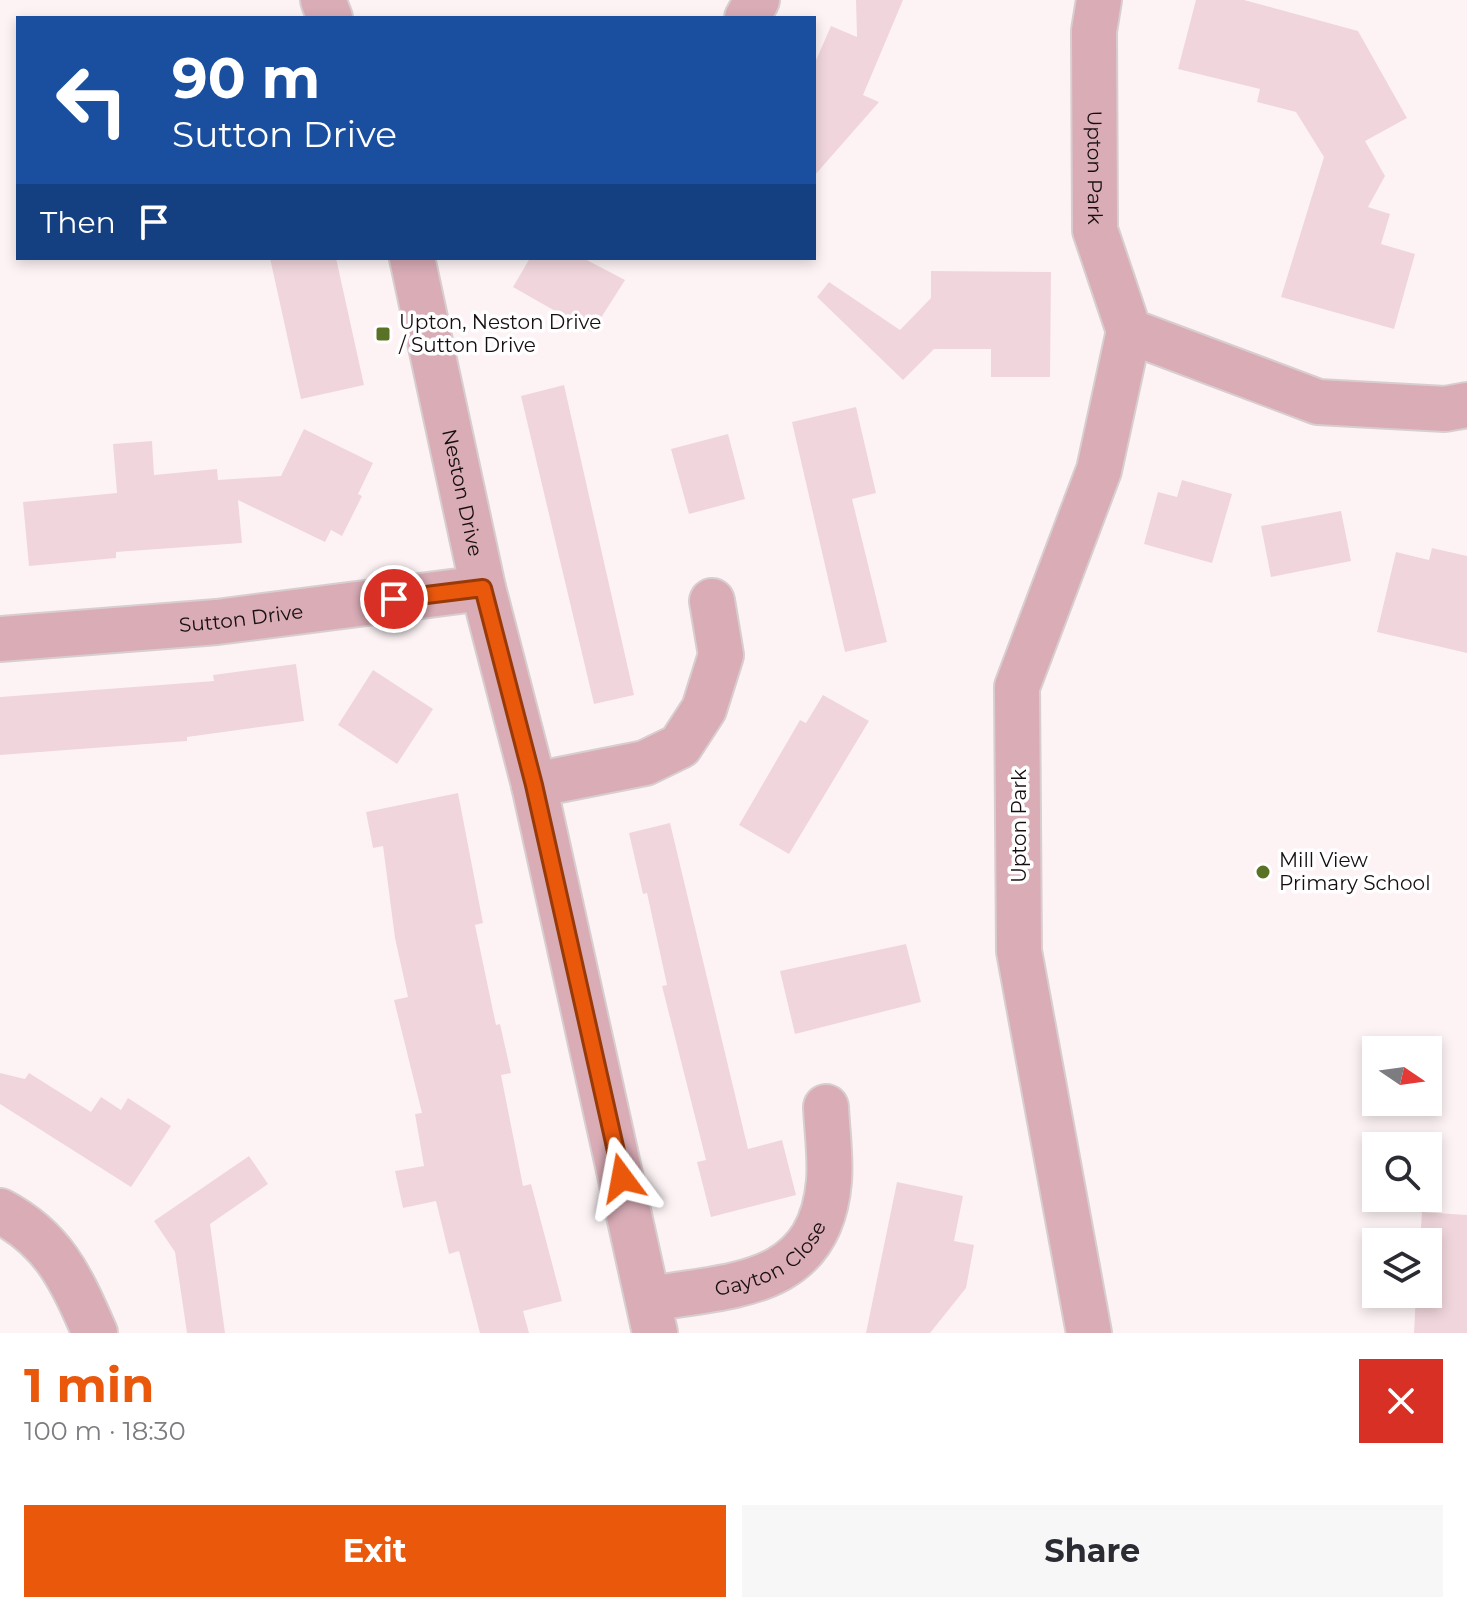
<!DOCTYPE html>
<meta charset="utf-8">
<style>
body{margin:0;font-family:Montserrat,sans-serif;background:#f7f7f7;color:#2b2b33;height:100vh;display:flex;flex-direction:column;font-size:30px;white-space:nowrap}
*{box-sizing:border-box;margin:0}
p{font-size:26px;color:#7c7c81}
.icon{flex:none;width:44px;height:44px;fill:none;stroke:currentColor;stroke-width:2;stroke-linecap:round;stroke-linejoin:round}
.map{position:relative;height:1333px;overflow:hidden}
.side{display:flex;flex-direction:column;background:#fff;flex:1}
.side>*{flex:none}
.hud{position:absolute;left:16px;top:16px;width:800px;height:244px;border-radius:0px;box-shadow:0 4px 12px #0003;background:#1a4fa0;color:#fff;overflow:hidden}
.needle{width:52px;rotate:103deg}
.buttons{position:absolute;left:1362px;top:1036px;display:grid;gap:16px}
.buttons a{display:grid;place-items:center;width:80px;height:80px;border-radius:0px;background:#fff;box-shadow:0 4px 12px #0003;font-size:40px}
.pin{position:absolute;display:grid;place-items:center;width:68px;height:68px;color:#fff;margin:-34px;border:4px solid #fff;border-radius:50%;box-shadow:0 2px 8px #0007}
.me{position:absolute;width:88px;margin:-44px;rotate:347deg;stroke-linejoin:round;filter:drop-shadow(0 0 6px #0008)}
.turn{display:flex;align-items:center;gap:28px;height:168px;padding:0 24px;font-size:36px}
.turn .icon{width:104px;height:104px;stroke-width:2.5}
.turn b{display:block;font-size:56px;line-height:68px}
.then{display:flex;align-items:center;height:76px;padding:0 24px;background:#0003;gap:16px;font-size:30px}
.round{display:grid;place-items:center;flex:none;width:84px;height:84px;border-radius:0px;background:#f7f7f7}
.overview{display:flex;align-items:center;justify-content:space-between;height:136px;padding:0 24px}
h1{font-size:48px;font-weight:700;line-height:60px;color:#ea580c}
.action{display:flex;gap:16px;margin-top:auto;padding:16px 24px}
.action a{flex:1;height:92px;border-radius:0px;background:#ea580c;color:#fff;font-size:32px;font-weight:700;line-height:92px;text-align:center}
.action a+a{background:#f7f7f7;color:#2b2b33}
.map>svg:first-child{display:block}
.building{fill:#f0d6dc}
.lines{fill:none;stroke-linecap:round;stroke-linejoin:round}
.street-casing{stroke:#d8ced0;stroke-width:48}
.street{stroke:#d9acb6;stroke-width:44}
.route-casing{stroke:#983908;stroke-width:20}
.route{stroke:#ea580c;stroke-width:14}
.poi-dot{fill:#5a7225;stroke:#fff;stroke-width:3}
.labels{text-anchor:middle;dominant-baseline:central;stroke-width:7;stroke-linejoin:round;paint-order:stroke}
.street-label{font-size:20px;fill:#170e10;stroke:#fff}
.poi-label{font-size:20px;fill:#170e10;stroke:#fff;text-anchor:start}
</style>
<div class="map">
<svg width="1467" height="1333" viewBox="0 0 1467 1333">
<rect width="100%" height="100%" fill="#fdf3f5"/>
<g class="building">
<path d="M 856,0 L 903,0 L 863,95 L 879,102 L 814,176 L 814,65 L 831,26 L 857,37 Z"/>
<path d="M 1196,0 L 1244,0 L 1358,31 L 1407,118 L 1365,141 L 1385,176 L 1368,207 L 1390,214 L 1381,244 L 1415,254 L 1394,329 L 1281,297 L 1324,157 L 1296,112 L 1257,102 L 1260,89 L 1178,69 Z"/>
<path d="M 270,258 L 336,258 L 364,385 L 301,399 Z"/>
<path d="M 530,258 L 583,258 L 625,280 L 592,332 L 513,287 Z"/>
<path d="M 931,271 L 1051,272 L 1050,377 L 991,377 L 991,349 L 934,349 L 903,380 L 817,297 L 829,282 L 900,330 L 931,298 Z"/>
<path d="M 564,385 L 634,695 L 594,704 L 521,396 Z"/>
<path d="M 856,407 L 876,493 L 852,499 L 887,642 L 845,652 L 792,422 Z"/>
<path d="M 304,429 L 373,463 L 358,494 L 362,496 L 342,536 L 331,530 L 325,542 L 238,500 L 242,543 L 116,552 L 116,558 L 29,566 L 23,502 L 117,493 L 113,444 L 152,441 L 154,475 L 217,469 L 218,480 L 281,476 Z"/>
<path d="M 728,434 L 745,499 L 689,514 L 671,449 Z"/>
<path d="M 1182,480 L 1232,494 L 1212,563 L 1144,544 L 1158,492 L 1177,497 Z"/>
<path d="M 1341,511 L 1351,561 L 1271,577 L 1261,526 Z"/>
<path d="M 1432,548 L 1467,556 L 1467,653 L 1377,632 L 1396,552 L 1429,560 Z"/>
<path d="M 296,664 L 304,721 L 187,737 L 187,741 L 0,755 L 0,697 L 214,681 L 213,675 Z"/>
<path d="M 373,670 L 433,709 L 397,764 L 338,725 Z"/>
<path d="M 823,695 L 869,721 L 789,854 L 739,825 L 800,720 L 806,723 Z"/>
<path d="M 458,793 L 483,923 L 475,925 L 496,1025 L 500,1024 L 511,1073 L 501,1075 L 523,1186 L 531,1184 L 562,1301 L 523,1311 L 529,1333 L 480,1333 L 459,1251 L 449,1254 L 436,1201 L 403,1208 L 395,1171 L 424,1166 L 415,1114 L 422,1113 L 394,1000 L 408,997 L 395,938 L 383,846 L 373,848 L 366,812 Z"/>
<path d="M 670,823 L 748,1149 L 782,1140 L 796,1195 L 711,1217 L 697,1162 L 706,1160 L 662,986 L 667,985 L 647,893 L 643,894 L 629,833 Z"/>
<path d="M 906,944 L 921,1002 L 795,1034 L 780,971 Z"/>
<path d="M 0,1073 L 25,1079 L 29,1073 L 91,1112 L 101,1097 L 121,1110 L 128,1098 L 171,1126 L 131,1187 L 0,1104 Z"/>
<path d="M 249,1156 L 268,1184 L 210,1224 L 225,1333 L 187,1333 L 175,1252 L 154,1221 Z"/>
<path d="M 897,1182 L 963,1196 L 954,1241 L 974,1245 L 966,1288 L 930,1333 L 866,1333 Z"/>
<path d="M 1422,1212 L 1467,1215 L 1467,1333 L 1414,1333 L 1416,1294 L 1428,1294 L 1428,1242 L 1420,1242 Z"/>
</g>
<g class="lines">
<g class="street-casing">
<g id="street">
<path d="M 323,0 L 330,18"/>
<path id="s1" d="M 1099,0 L 1094,31 L 1095,230 L 1129,331 L 1318,402 L 1445,409 L 1467,405"/>
<path d="M 747,18 L 757,0"/>
<path id="s2" d="M 412,258 L 483,588 L 534,785 L 655,1333"/>
<path id="s3" d="M 0,639 L 217,622 L 483,588"/>
<path d="M 534,785 L 645,763 L 680,746 L 704,709 L 721,655 L 712,601"/>
<path d="M 0,1211 C 55,1240 71,1279 95,1333"/>
<path id="s4" d="M 649,1299 C 732,1285 820,1288 829,1181 C 831,1157 827,1131 826,1107"/>
<path d="M 1089,1333 L 1019,951 L 1017,687 L 1099,470 L 1129,331"/>
</g>
</g>
<use href="#street" class="street"/>
</g>
<g class="lines">
<g class="route-casing">
<path id="route" d="M 394,599 L 483,588 L 534,785 L 622,1178"/>
</g>
<use href="#route" class="route"/>
</g>
<g class="poi-dot">
<rect x="375" y="326" width="16" height="16" rx="4"/>
<circle cx="1263" cy="872" r="8"/>
</g>
<g class="labels">
<g class="street-label">
<text stroke="none"><textPath href="#s1" startOffset="168">Upton Park</textPath></text>
<text stroke="none"><textPath href="#s2" startOffset="240">Neston Drive</textPath></text>
<text stroke="none"><textPath href="#s3" startOffset="242">Sutton Drive</textPath></text>
<text transform="translate(1019 826) rotate(-90)">Upton Park</text>
<text stroke="none"><textPath href="#s4" startOffset="132">Gayton Close</textPath></text>
</g>
<g class="poi-label">
<text x="399" y="322">Upton, Neston Drive<tspan x="399" dy="23">/ Sutton Drive</tspan></text>
<text x="1279" y="860">Mill View<tspan x="1279" dy="23">Primary School</tspan></text>
</g>
</g>
</svg>
<div class="buttons">
<a><svg class="needle" viewBox="-14 -14 28 28"><path d="M0-13l5 13h-10z" fill="#e53935"/><path d="M0 13l5-13h-10z" fill="#7c7c81"/></svg></a>
<a><svg class="icon" aria-label="search" viewBox="0 0 24 24"><circle cx="10" cy="10" r="6"/><path d="M15 15l6 6"/></svg></a>
<a><svg class="icon" aria-label="layers" viewBox="0 0 24 24"><path d="M12 4l9 5-9 5-9-5zM3 14l9 5 9-5"/></svg></a>
</div>
<div class="pin" style="left:394px;top:599px;background:#d93025"><svg class="icon" aria-label="arrive" viewBox="0 0 24 24"><path d="M6 21V4h12l-3 4 3 4H6"/></svg></div>
<svg class="me" style="left:622px;top:1178px" viewBox="-20 -20 40 40"><path d="M0-17L14 15 0 8-14 15z" fill="#ea580c" stroke="#fff" stroke-width="4"/></svg>
<div class="hud">
<div class="turn"><svg class="icon" aria-label="left" viewBox="0 0 24 24"><path d="M17 20v-9H6M10 6l-5 5 5 5"/></svg><div><b>90 m</b>Sutton Drive</div></div>
<div class="then">Then<svg class="icon" aria-label="arrive" viewBox="0 0 24 24"><path d="M6 21V4h12l-3 4 3 4H6"/></svg></div>
</div>
</div>
<section class="side">
<div class="overview"><div><h1>1 min</h1><p>100 m · 18:30</p></div><a class="round" style="background:#d93025;color:#fff"><svg class="icon" aria-label="close" viewBox="0 0 24 24"><path d="M6 6l12 12M18 6L6 18"/></svg></a></div>
<div class="action"><a>Exit</a><a>Share</a></div>
</section>
